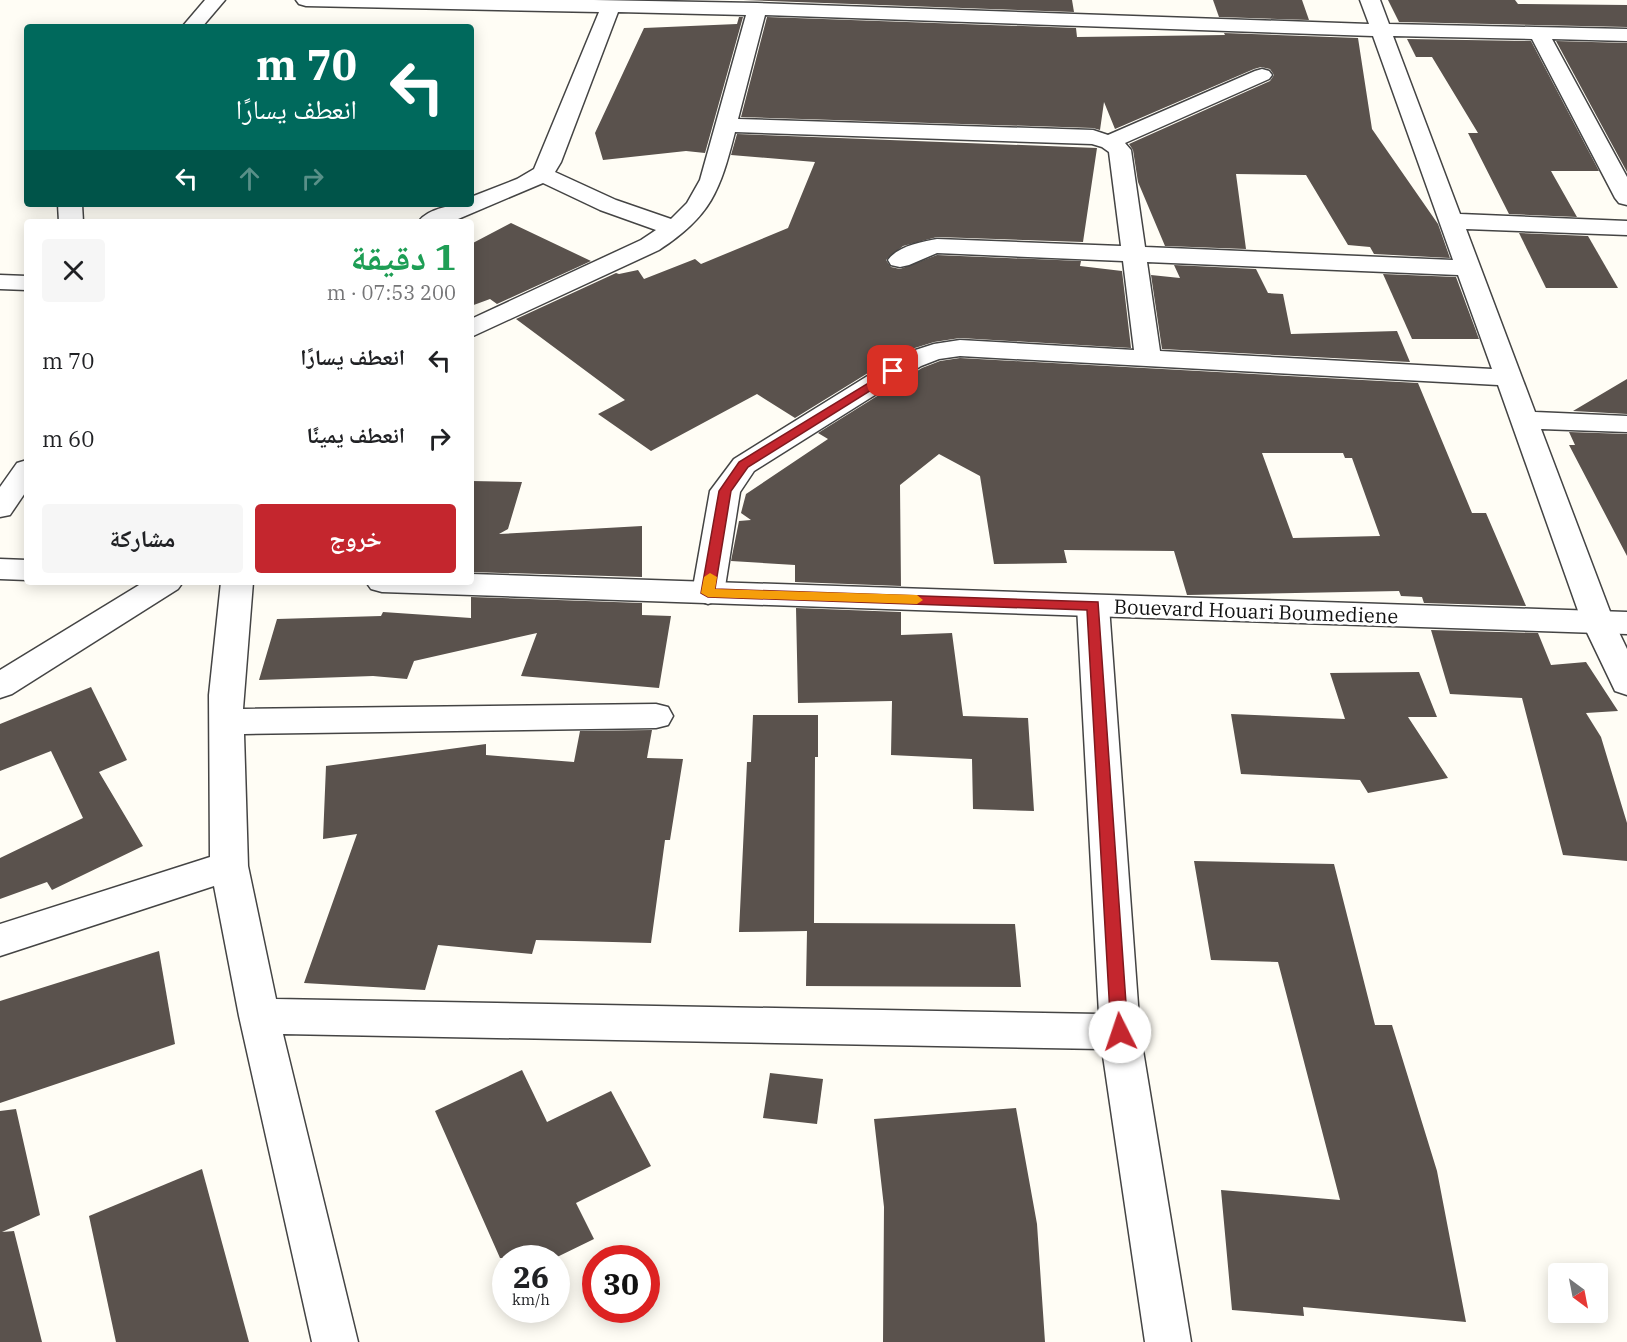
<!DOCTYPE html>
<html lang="ar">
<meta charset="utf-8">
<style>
body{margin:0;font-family:"IBM Plex Serif","Noto Naskh Arabic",serif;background:#f6f6f6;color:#202124;direction:rtl;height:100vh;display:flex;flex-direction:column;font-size:22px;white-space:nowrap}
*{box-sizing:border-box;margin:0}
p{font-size:20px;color:#757577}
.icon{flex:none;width:33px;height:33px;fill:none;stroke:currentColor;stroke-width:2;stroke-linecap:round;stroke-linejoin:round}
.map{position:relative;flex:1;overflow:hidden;direction:ltr}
.sheet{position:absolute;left:24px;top:219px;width:450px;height:366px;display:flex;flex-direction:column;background:#fff;border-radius:6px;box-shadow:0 3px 15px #0003;direction:rtl}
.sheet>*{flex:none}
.hud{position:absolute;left:24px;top:24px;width:450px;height:183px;border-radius:6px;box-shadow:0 3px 15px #0003;direction:rtl;background:#00695c;color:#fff;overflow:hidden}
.needle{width:39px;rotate:148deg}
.fabs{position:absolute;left:1548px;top:1263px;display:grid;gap:12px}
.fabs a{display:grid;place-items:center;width:60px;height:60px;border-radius:6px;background:#fff;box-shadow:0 3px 15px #0003;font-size:30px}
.speed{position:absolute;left:492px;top:1245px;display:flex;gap:12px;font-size:30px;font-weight:700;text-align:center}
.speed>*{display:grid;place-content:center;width:78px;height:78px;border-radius:50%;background:#fff;box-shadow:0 3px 15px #0003;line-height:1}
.speed small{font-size:15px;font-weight:400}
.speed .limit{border:9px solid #d22;background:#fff;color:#111}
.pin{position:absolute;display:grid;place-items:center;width:51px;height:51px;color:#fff;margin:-26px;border-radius:12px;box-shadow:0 3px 9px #0006}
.me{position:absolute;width:66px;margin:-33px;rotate:356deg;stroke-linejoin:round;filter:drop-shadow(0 0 4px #0008)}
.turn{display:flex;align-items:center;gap:21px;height:126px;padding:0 18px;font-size:27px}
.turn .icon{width:78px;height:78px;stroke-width:2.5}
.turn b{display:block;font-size:42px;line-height:51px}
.lanes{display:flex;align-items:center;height:57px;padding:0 18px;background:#0003;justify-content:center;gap:30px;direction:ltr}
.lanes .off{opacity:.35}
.round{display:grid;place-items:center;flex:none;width:63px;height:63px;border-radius:6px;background:#f6f6f6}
.summary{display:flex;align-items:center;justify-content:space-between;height:102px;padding:0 18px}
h1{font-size:36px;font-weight:700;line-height:45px;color:#1e9e55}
.button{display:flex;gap:12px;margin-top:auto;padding:12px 18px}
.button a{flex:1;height:69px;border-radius:6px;background:#c4262e;color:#fff;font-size:24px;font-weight:700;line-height:69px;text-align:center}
.button a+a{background:#f6f6f6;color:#202124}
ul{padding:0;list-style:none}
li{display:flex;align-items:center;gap:18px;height:78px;padding:0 18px}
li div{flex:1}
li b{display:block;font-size:22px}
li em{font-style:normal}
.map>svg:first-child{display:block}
.building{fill:#5a524d;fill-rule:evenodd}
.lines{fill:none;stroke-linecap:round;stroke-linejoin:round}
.minor-casing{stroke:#444;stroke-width:3}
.tertiary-casing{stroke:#444;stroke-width:3}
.minor{fill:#fff;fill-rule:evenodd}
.tertiary{fill:#fff;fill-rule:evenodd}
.route{fill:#c4262e;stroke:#7f191e;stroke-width:1.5}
.slow{fill:#f59e0b}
.labels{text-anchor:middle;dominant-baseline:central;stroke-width:6;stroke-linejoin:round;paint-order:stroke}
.street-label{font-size:20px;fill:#111;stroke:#fff}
</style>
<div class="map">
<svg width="1627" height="1342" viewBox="0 0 1627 1342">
<rect width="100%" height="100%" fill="#fffdf5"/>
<g class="building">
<path d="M 744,0 L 1072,0 L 1074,12 L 743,0 Z"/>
<path d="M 1213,0 L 1302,0 L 1309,20 L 1219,17 Z"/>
<path d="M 1388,0 L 1515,0 L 1518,4 L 1627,5 L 1627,27 L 1399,22 Z"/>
<path d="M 739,17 L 743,17 L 705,153 L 686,151 L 603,160 L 595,133 L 644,28 L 737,24 Z"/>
<path d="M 767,17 L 1076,28 L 1077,37 L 1225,35 L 1224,33 L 1358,38 L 1372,129 L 1438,224 L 1450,258 L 1374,254 L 1370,247 L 1348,245 L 1306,175 L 1236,174 L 1246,249 L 1165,246 L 1138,182 L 1133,150 L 1129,144 L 1270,81 L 1274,75 L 1270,69 L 1261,67 L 1254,69 L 1115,129 L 1104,102 L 1100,130 L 1093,128 L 741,117 Z"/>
<path d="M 1407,39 L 1531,41 L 1599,171 L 1551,171 L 1577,217 L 1509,214 L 1468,133 L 1478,133 L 1432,57 L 1416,57 Z"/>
<path d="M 1556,41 L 1627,43 L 1627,172 Z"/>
<path d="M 737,134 L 1097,148 L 1083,242 L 937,237 L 903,246 L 886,260 L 891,267 L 900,269 L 937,255 L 1081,261 L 1080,266 L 1122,271 L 1131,348 L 960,338 L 934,342 L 902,352 L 795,418 L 757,394 L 651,451 L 598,414 L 625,400 L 516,319 L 616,273 L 619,274 L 638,270 L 644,279 L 695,259 L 701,264 L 788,228 L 815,162 L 731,155 Z"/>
<path d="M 511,223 L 591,261 L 497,304 L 490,299 L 471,306 L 471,244 Z"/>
<path d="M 1519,233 L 1588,236 L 1618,288 L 1546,288 Z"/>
<path d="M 1174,265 L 1256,269 L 1268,293 L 1283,294 L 1291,334 L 1397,331 L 1410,362 L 1162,349 L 1151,275 L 1180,278 Z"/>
<path d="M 1383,274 L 1456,277 L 1479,339 L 1412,339 Z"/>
<path d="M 960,358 L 1418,383 L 1472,513 L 1486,513 L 1526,606 L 1424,603 L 1422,597 L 1401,596 L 1399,591 L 1187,595 L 1174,551 L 1064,550 L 1067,563 L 994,564 L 980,476 L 939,454 L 900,485 L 901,586 L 795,582 L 795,565 L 731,561 L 739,521 L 751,520 L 741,513 L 746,494 L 828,439 L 818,433 L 922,368 L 940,361 ZM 1262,453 L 1343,453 L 1345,458 L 1352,458 L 1380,536 L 1293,538 Z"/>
<path d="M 1627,379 L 1627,414 L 1573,411 Z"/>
<path d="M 1569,432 L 1627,434 L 1627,556 L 1569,445 L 1575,445 Z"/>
<path d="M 471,481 L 522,482 L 508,529 L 499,534 L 642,526 L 642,577 L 471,572 Z"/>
<path d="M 471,597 L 642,603 L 642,615 L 671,616 L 659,688 L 521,676 L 537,633 L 414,661 L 407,679 L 373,676 L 259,680 L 277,619 L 381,616 L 383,612 L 471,618 Z"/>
<path d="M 796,608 L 901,612 L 901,635 L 952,633 L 963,716 L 1028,718 L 1034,811 L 973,809 L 972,759 L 891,755 L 892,701 L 798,703 Z"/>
<path d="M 1431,630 L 1538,633 L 1551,665 L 1586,662 L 1618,711 L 1586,713 L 1601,737 L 1627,823 L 1627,861 L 1563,855 L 1522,698 L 1450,694 Z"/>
<path d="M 1419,672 L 1437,717 L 1408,717 L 1448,778 L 1368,793 L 1360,780 L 1241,774 L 1231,714 L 1345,719 L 1330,673 Z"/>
<path d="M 91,687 L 127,760 L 99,772 L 143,846 L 52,890 L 47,882 L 0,899 L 0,858 L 83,818 L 51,751 L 0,771 L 0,724 Z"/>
<path d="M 753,715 L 818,715 L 818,757 L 815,757 L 814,923 L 1015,924 L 1021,987 L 806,986 L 807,931 L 739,932 L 747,762 L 751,762 Z"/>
<path d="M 652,730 L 647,758 L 683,759 L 670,840 L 665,840 L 651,943 L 536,940 L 532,954 L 438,945 L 425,990 L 304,983 L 357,834 L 323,839 L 326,766 L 486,744 L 486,755 L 574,762 L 580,731 Z"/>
<path d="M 1194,861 L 1334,864 L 1375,1025 L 1392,1025 L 1437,1171 L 1466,1322 L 1303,1307 L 1304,1316 L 1232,1310 L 1221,1190 L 1340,1200 L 1278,962 L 1211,960 Z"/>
<path d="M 159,951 L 175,1044 L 0,1103 L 0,1001 Z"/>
<path d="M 522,1070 L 547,1122 L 611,1091 L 651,1166 L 576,1203 L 594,1239 L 555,1258 L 500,1258 L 435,1111 Z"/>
<path d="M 770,1073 L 823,1079 L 817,1124 L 763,1118 Z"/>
<path d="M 1016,1108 L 1037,1224 L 1045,1342 L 883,1342 L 884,1207 L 874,1119 Z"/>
<path d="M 16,1109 L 40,1215 L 2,1232 L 14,1231 L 42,1342 L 0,1342 L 0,1111 Z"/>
<path d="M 202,1169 L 249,1342 L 116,1342 L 89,1216 Z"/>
</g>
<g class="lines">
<g class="minor-casing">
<g id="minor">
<path d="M 205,0 L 225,0 L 202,27 L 182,27 Z"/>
<path d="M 296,0 L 594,0 L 757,3 L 1369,24 L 1360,0 L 1380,0 L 1389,24 L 1627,29 L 1627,41 L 1552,39 L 1627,177 L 1627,205 L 1619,203 L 1615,198 L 1532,39 L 1393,36 L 1460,214 L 1627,221 L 1627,235 L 1466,229 L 1535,412 L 1627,416 L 1627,432 L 1541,429 L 1614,622 L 1627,649 L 1627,695 L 1615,691 L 1582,622 L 1498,385 L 960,356 L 939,359 L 921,366 L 754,471 L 740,492 L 724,593 L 719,600 L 708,604 L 697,600 L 692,593 L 710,491 L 734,459 L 903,354 L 934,344 L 960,340 L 1134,350 L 1123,261 L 937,253 L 909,265 L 900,267 L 891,265 L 888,260 C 898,246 921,242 937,239 L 1121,246 L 1109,152 L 1102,147 L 1092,144 L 735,132 C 720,191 711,216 659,250 L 471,337 L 471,319 L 641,240 L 656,230 L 600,210 L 543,183 L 451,222 L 418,222 C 428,208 455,204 471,204 L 471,197 L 517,179 L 534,169 L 599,12 L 306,6 L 299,4 ZM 618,12 L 746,15 L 700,180 L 687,203 L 671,219 L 616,200 L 555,172 L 561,162 ZM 765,15 L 1373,36 L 1453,260 L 1145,247 L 1131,150 L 1125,143 L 1269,79 L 1272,75 L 1269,71 L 1262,69 L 1255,71 L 1108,135 L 1093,130 L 738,119 ZM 1147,262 L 1458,275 L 1492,369 L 1160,351 Z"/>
<path d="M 58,204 L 82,204 L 83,222 L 59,222 Z"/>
<path d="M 0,275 L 27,276 L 27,290 L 0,289 Z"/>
<path d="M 27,460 L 27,490 L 10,515 L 0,517 L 0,487 L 17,463 Z"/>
<path d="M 144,582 L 183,582 L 178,589 L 12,694 L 0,698 L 0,670 Z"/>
<path d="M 221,582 L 253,582 L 243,709 L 656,704 L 668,707 L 673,716 L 668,725 L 656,728 L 244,734 L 248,866 L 276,999 L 1099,1014 L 1077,606 L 1082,598 L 1093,595 L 1104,598 L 1109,606 L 1140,1032 L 1191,1342 L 1145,1342 L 1102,1049 L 283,1034 L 358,1342 L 312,1342 L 239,1016 L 214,886 L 0,956 L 0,924 L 210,857 L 209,695 Z"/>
</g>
</g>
<g class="tertiary-casing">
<g id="tertiary">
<path d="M 0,559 L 27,560 L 27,580 L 0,579 Z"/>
<path d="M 471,574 L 1627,612 L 1627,634 L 382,592 L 371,589 L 366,582 L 471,582 Z"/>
</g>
</g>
<use href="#minor" class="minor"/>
<use href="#tertiary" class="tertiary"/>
</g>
<path class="route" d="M 893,368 L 899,371 L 897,374 L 748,467 L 731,491 L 715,589 L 1098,602 L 1128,1032 L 1126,1037 L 1120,1040 L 1114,1037 L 1111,1032 L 1087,610 L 708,597 L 701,593 L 719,491 L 739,462 Z"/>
<path class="slow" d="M 710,573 L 717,577 L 715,589 L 917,595 L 923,600 L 917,604 L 708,597 L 701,593 L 704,577 Z"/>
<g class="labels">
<g class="street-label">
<text transform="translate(1256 611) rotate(2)">Bouevard Houari Boumediene</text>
</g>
</g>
</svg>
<div class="fabs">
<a><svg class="needle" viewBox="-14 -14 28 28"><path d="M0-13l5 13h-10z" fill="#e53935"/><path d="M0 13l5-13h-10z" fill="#757577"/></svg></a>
</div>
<div class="speed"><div>26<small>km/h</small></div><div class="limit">30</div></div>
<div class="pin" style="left:893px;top:371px;background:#d93025"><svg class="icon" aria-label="arrive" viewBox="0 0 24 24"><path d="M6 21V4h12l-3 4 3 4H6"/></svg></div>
<svg class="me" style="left:1120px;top:1032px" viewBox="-20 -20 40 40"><circle r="19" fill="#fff"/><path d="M0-13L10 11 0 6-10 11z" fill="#c4262e"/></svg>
<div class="hud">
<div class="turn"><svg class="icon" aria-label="left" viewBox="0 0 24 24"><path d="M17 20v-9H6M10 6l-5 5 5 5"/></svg><div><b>70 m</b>انعطف يسارًا</div></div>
<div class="lanes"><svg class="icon" aria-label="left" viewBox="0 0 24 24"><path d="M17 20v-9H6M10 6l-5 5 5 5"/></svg><svg class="icon off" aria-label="ahead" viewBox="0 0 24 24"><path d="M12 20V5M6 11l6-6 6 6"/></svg><svg class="icon off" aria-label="right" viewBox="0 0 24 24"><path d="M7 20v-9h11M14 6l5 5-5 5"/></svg></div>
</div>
<section class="sheet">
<div class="summary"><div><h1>1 دقيقة</h1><p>200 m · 07:53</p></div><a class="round"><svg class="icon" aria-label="close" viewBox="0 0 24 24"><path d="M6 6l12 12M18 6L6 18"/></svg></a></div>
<ul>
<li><svg class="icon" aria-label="left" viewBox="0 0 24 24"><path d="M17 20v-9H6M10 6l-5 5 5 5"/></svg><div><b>انعطف يسارًا</b></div><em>70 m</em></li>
<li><svg class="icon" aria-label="right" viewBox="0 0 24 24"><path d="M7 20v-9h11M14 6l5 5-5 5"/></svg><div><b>انعطف يمينًا</b></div><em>60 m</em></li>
</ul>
<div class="button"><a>خروج</a><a>مشاركة</a></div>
</section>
</div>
